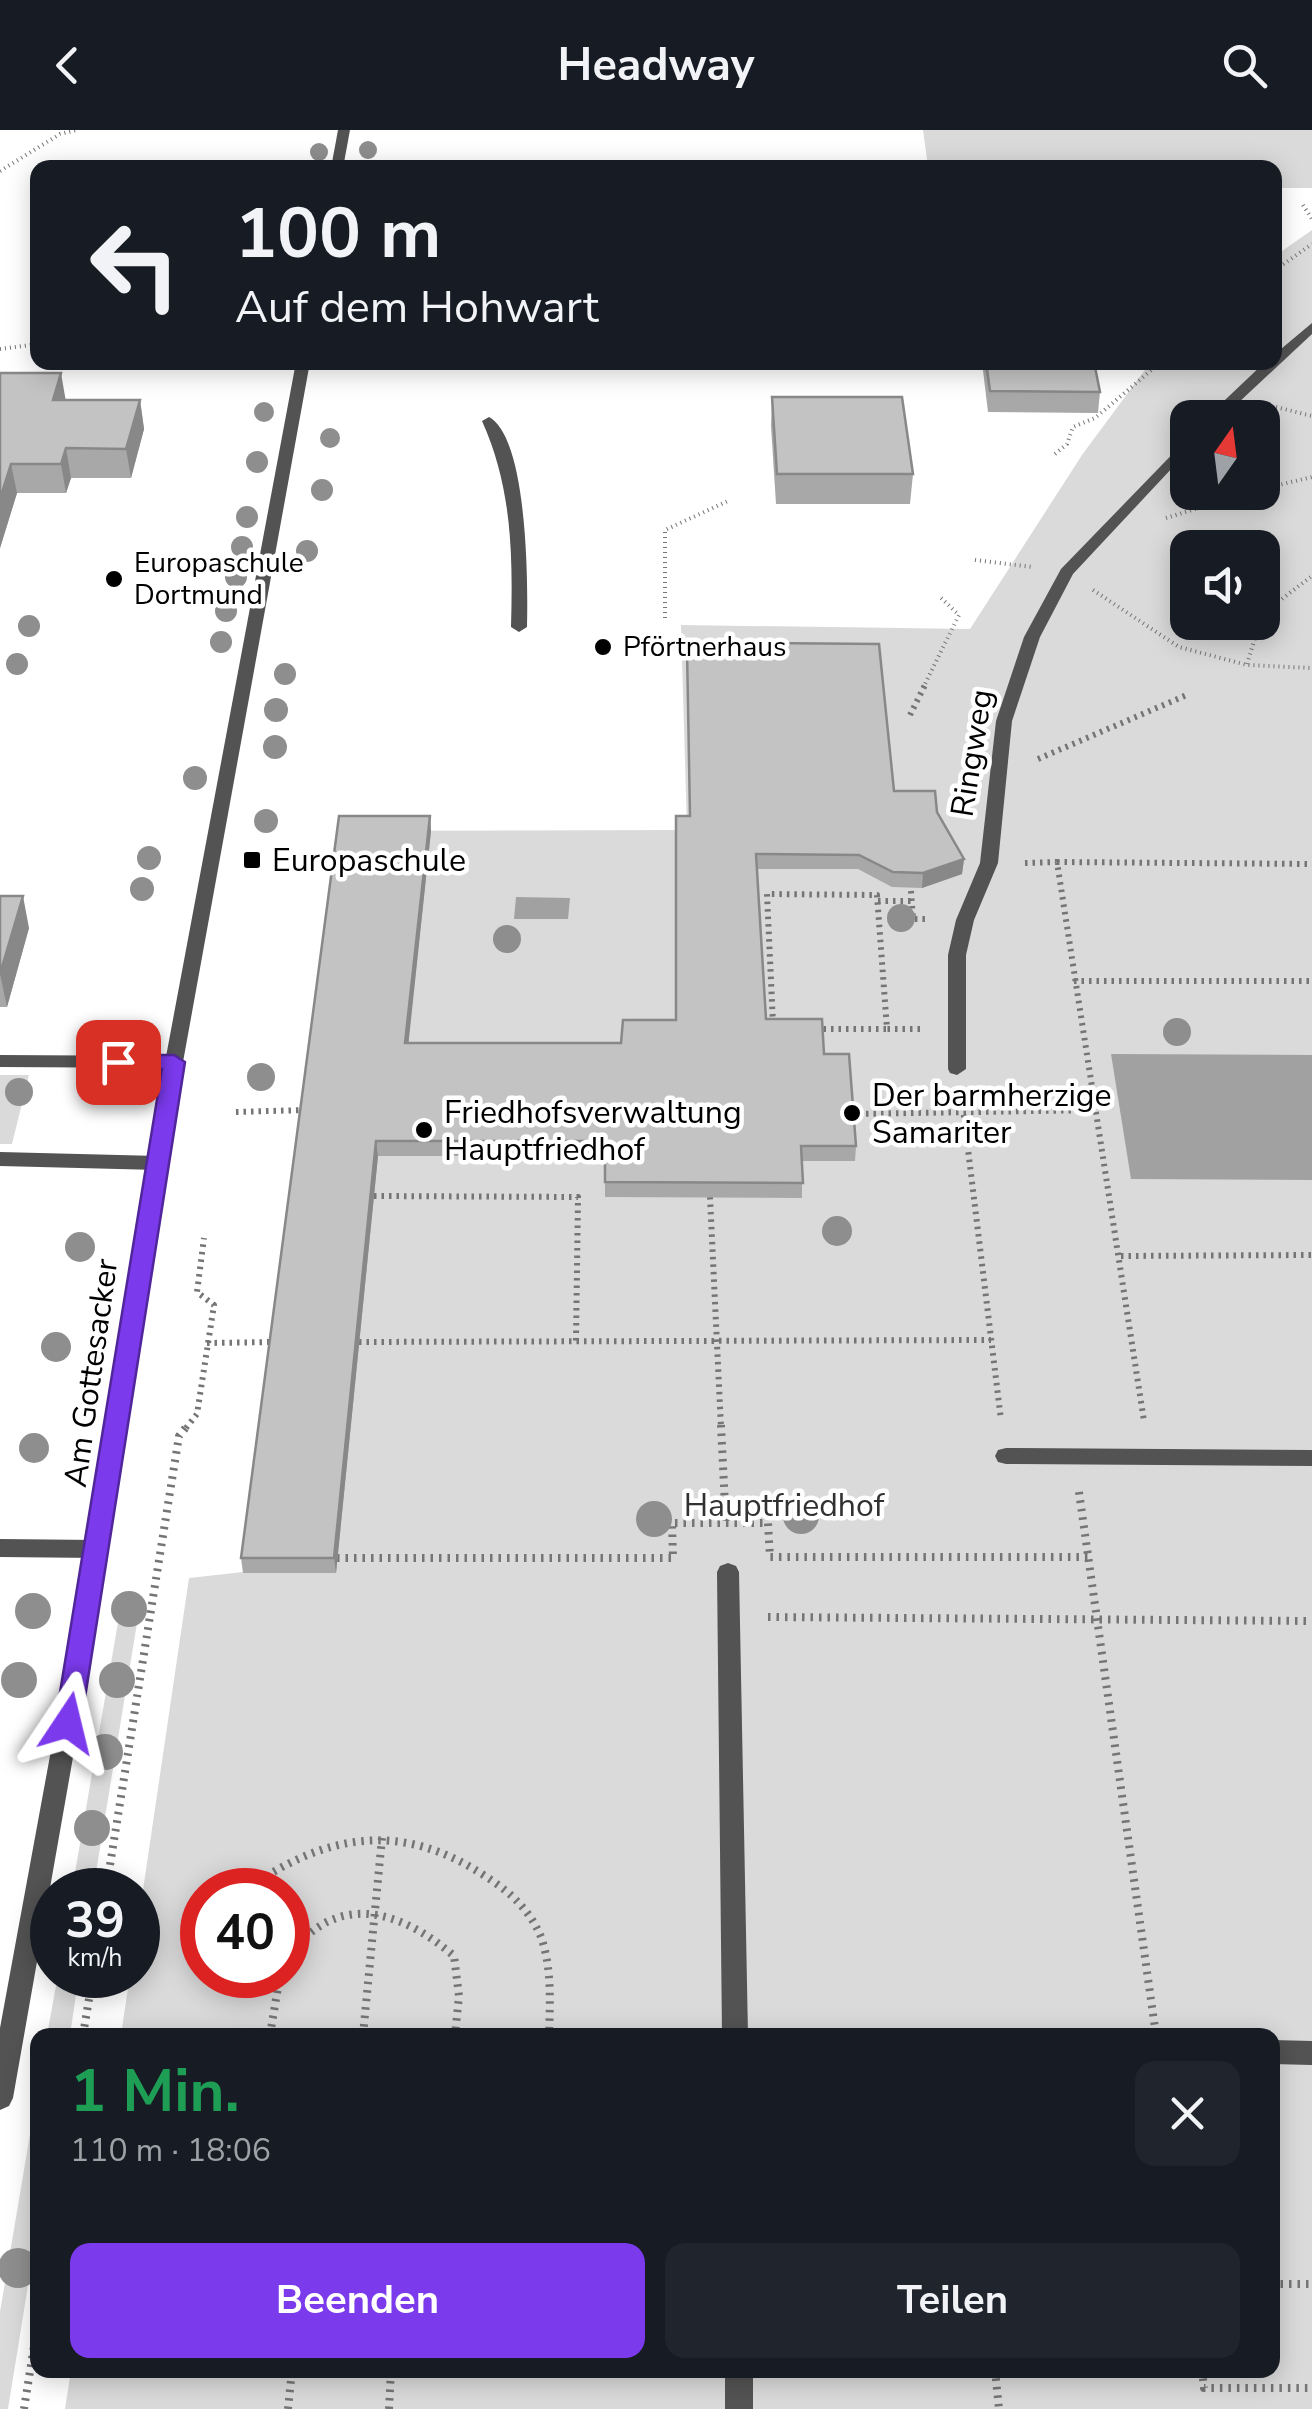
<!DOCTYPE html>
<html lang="de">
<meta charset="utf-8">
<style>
body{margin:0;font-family:"Nunito Sans",sans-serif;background:#20242c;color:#f1f3f6;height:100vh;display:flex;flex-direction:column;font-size:38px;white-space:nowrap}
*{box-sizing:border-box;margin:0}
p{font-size:32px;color:#9ea1a6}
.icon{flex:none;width:55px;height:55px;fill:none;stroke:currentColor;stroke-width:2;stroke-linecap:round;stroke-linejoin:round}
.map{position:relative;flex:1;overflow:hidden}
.side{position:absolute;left:30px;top:1898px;width:1250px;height:350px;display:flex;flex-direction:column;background:#171b24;border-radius:20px;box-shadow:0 5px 25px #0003}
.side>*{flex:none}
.hud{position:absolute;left:30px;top:30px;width:1252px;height:210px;border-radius:20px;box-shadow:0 5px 25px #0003;background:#171b24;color:#f1f3f6;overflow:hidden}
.needle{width:65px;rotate:14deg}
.tools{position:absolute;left:1170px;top:270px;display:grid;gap:20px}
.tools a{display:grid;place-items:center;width:110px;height:110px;border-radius:20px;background:#171b24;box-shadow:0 5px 25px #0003;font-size:50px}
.speed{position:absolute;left:30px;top:1738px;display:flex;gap:20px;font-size:50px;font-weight:700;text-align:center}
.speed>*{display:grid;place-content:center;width:130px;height:130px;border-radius:50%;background:#171b24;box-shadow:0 5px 25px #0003;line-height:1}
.speed small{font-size:25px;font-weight:400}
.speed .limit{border:15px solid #d22;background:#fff;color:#111}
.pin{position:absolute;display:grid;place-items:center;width:85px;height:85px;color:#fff;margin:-42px;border-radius:20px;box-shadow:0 5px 15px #0006}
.me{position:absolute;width:110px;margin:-55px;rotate:10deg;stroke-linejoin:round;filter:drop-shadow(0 0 8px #0008)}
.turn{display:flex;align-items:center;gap:35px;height:210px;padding:0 40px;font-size:45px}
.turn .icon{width:130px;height:130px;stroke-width:2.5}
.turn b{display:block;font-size:70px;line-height:85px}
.round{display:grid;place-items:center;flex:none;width:105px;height:105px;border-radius:20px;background:#20242c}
.summary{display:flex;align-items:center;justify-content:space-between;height:170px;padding:0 40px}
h1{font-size:60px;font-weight:700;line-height:75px;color:#1e9e55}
.cta{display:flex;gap:20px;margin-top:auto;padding:20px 40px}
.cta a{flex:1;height:115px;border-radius:20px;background:#7c3aed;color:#fff;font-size:40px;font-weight:700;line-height:115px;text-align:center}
.cta a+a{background:#20242c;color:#f1f3f6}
header{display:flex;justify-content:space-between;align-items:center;height:130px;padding:0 40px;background:#171b24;font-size:45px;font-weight:700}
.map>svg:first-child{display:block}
.green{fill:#dadada;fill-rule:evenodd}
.water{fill:#a1a1a1}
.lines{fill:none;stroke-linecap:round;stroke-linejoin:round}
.path-far2{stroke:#757575;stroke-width:4;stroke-dasharray:1 4;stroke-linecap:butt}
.path-far1{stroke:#757575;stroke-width:6;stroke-dasharray:2.5 5;stroke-linecap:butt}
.path{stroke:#757575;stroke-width:8;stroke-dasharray:2.5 6;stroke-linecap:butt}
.service{fill:#535353;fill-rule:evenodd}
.minor{fill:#535353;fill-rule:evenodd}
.tertiary{fill:#535353;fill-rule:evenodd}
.tree{fill:#8e8e8e}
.wall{fill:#a8a8a8}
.shaded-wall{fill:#888}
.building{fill:#c3c3c3;stroke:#888;stroke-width:2.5}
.route{fill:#7c3aed;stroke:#51269a;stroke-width:2.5}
.poi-dot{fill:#000;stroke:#fff;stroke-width:4}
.labels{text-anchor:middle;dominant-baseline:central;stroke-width:9;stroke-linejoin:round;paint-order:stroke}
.far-poi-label{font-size:28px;fill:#000;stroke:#fff;text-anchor:start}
.street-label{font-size:32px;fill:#000;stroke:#fff}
.poi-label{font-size:32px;fill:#000;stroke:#fff;text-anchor:start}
.park-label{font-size:32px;fill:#313131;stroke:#fff}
</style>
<header><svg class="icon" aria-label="back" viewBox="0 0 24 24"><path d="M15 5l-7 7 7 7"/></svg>Headway<svg class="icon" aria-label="search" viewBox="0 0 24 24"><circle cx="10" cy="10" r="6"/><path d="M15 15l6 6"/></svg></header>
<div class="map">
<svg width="1312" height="2279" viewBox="0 0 1312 2279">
<rect width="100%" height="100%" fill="#fff"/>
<g class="green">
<path d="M 923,0 L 1312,0 L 1312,58 L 1275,58 L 1275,38 L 928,37 Z"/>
<path d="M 1312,100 L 1312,2279 L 65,2279 L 71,2240 L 1272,2240 L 1272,1905 L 121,1905 L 130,1845 L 138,1845 L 138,1794 L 189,1448 L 243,1442 L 340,701 L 687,700 L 681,495 L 970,499 L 1082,325 L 1150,233 L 1275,232 L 1275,126 ZM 1188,288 L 1262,288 L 1262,362 L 1188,362 ZM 1188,418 L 1262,418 L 1262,492 L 1188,492 ZM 202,1760 L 288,1760 L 288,1845 L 202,1845 Z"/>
<path d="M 0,945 L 29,945 L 12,1014 L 0,1014 Z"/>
<path d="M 132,1469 L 140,1475 L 93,1760 L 72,1760 L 121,1475 Z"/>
<path d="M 58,1845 L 79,1845 L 70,1905 L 47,1905 Z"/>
<path d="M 37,1963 L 37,2100 L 8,2279 L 0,2279 L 0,2182 Z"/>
</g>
<g class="water">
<path d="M 516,767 L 570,768 L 568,789 L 514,789 Z"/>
<path d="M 1111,924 L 1312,925 L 1312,1050 L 1131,1049 Z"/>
</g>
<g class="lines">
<g class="path-far2">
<path d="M 0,41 L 60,4 L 76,0"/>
<path d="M 1303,75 L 1312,89"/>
<path d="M 1275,140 L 1312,114"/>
<path d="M 0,219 L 38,214"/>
<path d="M 1276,277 L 1312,286"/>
<path d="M 1055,324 L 1067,314 L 1073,297 L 1095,288 L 1161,232"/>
<path d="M 1262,359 L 1312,347"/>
<path d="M 1166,388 L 1251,362"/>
<path d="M 975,430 L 1032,437"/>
<path d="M 1093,460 L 1179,517 L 1247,535 L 1312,538"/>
<path d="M 1262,484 L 1312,446"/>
<path d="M 665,488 L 665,400 L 728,371"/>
<path d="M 1247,534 L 1260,492"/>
<path d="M 923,558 L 959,485 L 939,466"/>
</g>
<g class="path-far1">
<path d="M 910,585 L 925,555"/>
<path d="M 1038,629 L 1189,564"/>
<path d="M 1057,732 L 1312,734"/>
<path d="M 1025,733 L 1057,732 L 1144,1291"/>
<path d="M 911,761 L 913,789 L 929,789"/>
<path d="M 878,771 L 911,771"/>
<path d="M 1074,851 L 1312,851"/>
<path d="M 773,894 L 767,764 L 877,765 L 887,899 L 921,899"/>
<path d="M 816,899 L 887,899"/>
<path d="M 962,970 L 1001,1290"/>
<path d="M 236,982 L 304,980"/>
<path d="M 851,984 L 1096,980"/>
<path d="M 374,1066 L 578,1067 L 576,1211"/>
<path d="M 710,1067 L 721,1298"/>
<path d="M 1121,1126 L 1312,1125"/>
<path d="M 359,1212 L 991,1210"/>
<path d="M 207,1213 L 274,1212"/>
<path d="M 186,1298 L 197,1284 L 214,1175 L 197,1162 L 204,1108"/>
</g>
<g class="path">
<path d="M 721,1295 L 726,1396"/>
<path d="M 1079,1362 L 1156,1905"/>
<path d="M 337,1428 L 673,1428 L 672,1393 L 768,1393 L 770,1427 L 1089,1427"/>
<path d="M 768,1487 L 1312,1491"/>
<path d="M 106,1760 L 179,1306 L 188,1295"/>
<path d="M 245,1760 C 325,1704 400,1690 485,1746 C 509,1761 530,1780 541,1807 C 552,1838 550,1872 549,1905"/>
<path d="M 288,1827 C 336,1760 401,1780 454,1826 L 459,1866 L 455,1905"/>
<path d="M 83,1905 L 93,1845"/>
<path d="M 270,1905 L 280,1845"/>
<path d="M 363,1905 L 382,1708"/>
<path d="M 1272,2154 L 1312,2154"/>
<path d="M 995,2240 L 999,2279"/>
<path d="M 1202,2240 L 1204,2258 L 1312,2258"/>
<path d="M 24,2279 L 38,2191"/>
<path d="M 288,2279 L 292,2240"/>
<path d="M 389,2279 L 391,2240"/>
</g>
<g class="service">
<path d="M 1312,193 L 1312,204 L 1222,288 L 1206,288 L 1265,232 L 1275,232 L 1275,224 Z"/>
<path d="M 489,287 C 528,308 528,455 527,497 L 519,502 L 511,497 C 513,425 512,357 482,291 Z"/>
<path d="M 1188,308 L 1188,321 L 1073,444 L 1040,507 L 1012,591 L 998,733 L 974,790 L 966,825 L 966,939 L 957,945 L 950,943 L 948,939 L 948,825 L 956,790 L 980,733 L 996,591 L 1024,507 L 1061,439 Z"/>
<path d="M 1006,1318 L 1312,1320 L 1312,1336 L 1006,1334 L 998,1332 L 995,1326 L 998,1320 Z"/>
<path d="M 0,1409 L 97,1410 L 105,1413 L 108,1419 L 105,1425 L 97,1428 L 0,1427 Z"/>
<path d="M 728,1433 L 736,1436 L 739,1442 L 748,1905 L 722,1905 L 717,1442 L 720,1436 Z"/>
<path d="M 1272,1910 L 1312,1911 L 1312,1935 L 1272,1934 Z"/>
<rect x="725" y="2240" width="28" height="39"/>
</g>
<g class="minor">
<path d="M 0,925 L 174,926 L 183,932 L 174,938 L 0,937 Z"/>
<path d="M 0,1022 L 158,1026 L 168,1033 L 158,1040 L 0,1036 Z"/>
</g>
<g class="tertiary">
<path d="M 338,0 L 350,0 L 343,38 L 331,38 Z"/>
<path d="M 296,232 L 310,232 L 183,932 L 103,1457 L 13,1968 L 9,1976 L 0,1980 L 0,1898 L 81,1457 L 165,932 Z"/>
</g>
</g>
<g class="tree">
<circle cx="368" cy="20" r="9"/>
<circle cx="319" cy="22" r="9"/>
<circle cx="264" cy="282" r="10"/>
<circle cx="330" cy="308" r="10"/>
<circle cx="257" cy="332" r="11"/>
<circle cx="322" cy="360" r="11"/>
<circle cx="247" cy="387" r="11"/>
<circle cx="242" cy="417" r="11"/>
<circle cx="307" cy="421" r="11"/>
<circle cx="236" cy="447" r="11"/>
<circle cx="226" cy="481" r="11"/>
<circle cx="29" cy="496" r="11"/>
<circle cx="221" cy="512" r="11"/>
<circle cx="17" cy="534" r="11"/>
<circle cx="285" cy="544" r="11"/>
<circle cx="276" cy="580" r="12"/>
<circle cx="275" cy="617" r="12"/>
<circle cx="195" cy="648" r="12"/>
<circle cx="266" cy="691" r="12"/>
<circle cx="149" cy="728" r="12"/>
<circle cx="142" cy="759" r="12"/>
<circle cx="901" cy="788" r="14"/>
<circle cx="507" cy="809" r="14"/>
<circle cx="1177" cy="902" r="14"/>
<circle cx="261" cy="947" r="14"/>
<circle cx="19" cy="962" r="14"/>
<circle cx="837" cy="1101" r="15"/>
<circle cx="80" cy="1117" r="15"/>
<circle cx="56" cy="1217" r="15"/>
<circle cx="34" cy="1318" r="15"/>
<circle cx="801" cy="1386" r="18"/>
<circle cx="654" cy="1389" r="18"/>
<circle cx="129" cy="1479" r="18"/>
<circle cx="33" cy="1481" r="18"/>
<circle cx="19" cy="1550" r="18"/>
<circle cx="117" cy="1550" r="18"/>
<circle cx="105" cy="1622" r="18"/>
<circle cx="92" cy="1698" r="18"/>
<circle cx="18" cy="2138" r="20"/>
</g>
<g class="wall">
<path d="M 982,232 L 1094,232 L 1100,262 L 1098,283 L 988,282 Z"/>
<path d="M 0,243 L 65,270 L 140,270 L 144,299 L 131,348 L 71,348 L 66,363 L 17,363 L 0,418 Z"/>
<path d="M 772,267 L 913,344 L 910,374 L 776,374 L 771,296 Z"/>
<path d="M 894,661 L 937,682 L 964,729 L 962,744 L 922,758 L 892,757 L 858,739 L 757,739 L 766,889 L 824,924 L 856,1016 L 855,1031 L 802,1031 L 802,1068 L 605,1067 L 605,1026 L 378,1026 L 336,1443 L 243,1443 L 241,1428 L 430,686 L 431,701 L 408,913 L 621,913 L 676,890 L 690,686 Z"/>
<path d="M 0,766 L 29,798 L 7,877 L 0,877 Z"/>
</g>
<g class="shaded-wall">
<path d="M 61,243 L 66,272 L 53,270 Z"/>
<path d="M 140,270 L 144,299 L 131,348 L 126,319 Z"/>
<path d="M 66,318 L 71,348 L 66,363 L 61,334 Z"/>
<path d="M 11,334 L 17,363 L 0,418 L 0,369 Z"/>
<path d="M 430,686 L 431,701 L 407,927 L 405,913 Z"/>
<path d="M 964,729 L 962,744 L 922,758 L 923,743 Z"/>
<path d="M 23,766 L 29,798 L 7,877 L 0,844 Z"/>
<path d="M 376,1011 L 378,1026 L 336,1443 L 334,1428 Z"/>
</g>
<g class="building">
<path d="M 986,232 L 1094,232 L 1100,262 L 990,261 Z"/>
<path d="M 0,243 L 61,243 L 53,270 L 140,270 L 126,319 L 66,318 L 61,334 L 11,334 L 0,369 Z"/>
<path d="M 772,267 L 902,267 L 913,344 L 777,344 Z"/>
<path d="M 746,513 L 879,514 L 894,661 L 935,661 L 937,682 L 964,729 L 923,743 L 893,742 L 859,725 L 756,724 L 766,889 L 822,889 L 824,924 L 849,924 L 856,1016 L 801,1016 L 803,1053 L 605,1052 L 605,1011 L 376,1011 L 334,1428 L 241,1428 L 339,686 L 430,686 L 405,913 L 621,913 L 623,890 L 676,890 L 676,686 L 690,686 L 687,519 L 746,519 Z"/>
<path d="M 0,766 L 23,766 L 0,844 Z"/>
</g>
<path class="route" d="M 118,925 L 174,925 L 185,932 L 81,1593 L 77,1601 L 68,1604 L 59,1601 L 55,1593 L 162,939 L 111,937 L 108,932 L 111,927 Z"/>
<g class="poi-dot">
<circle cx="114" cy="449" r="10"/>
<circle cx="603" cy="517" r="10"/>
<rect x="242" y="720" width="20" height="20" rx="5"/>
<circle cx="852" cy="983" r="10"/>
<circle cx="424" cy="1000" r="10"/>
</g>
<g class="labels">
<g class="far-poi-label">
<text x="134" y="433">Europaschule<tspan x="134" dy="32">Dortmund</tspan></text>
<text x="623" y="517">Pförtnerhaus</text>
</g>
<g class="street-label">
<text transform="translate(972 623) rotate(-81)">Ringweg</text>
<text transform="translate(91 1243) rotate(-82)">Am Gottesacker</text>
</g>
<g class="poi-label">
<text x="272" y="730">Europaschule</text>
<text x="872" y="965">Der barmherzige<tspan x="872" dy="37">Samariter</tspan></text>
<text x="444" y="982">Friedhofsverwaltung<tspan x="444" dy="37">Hauptfriedhof</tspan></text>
</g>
<g class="park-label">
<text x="784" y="1375">Hauptfriedhof</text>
</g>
</g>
</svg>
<div class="tools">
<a><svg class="needle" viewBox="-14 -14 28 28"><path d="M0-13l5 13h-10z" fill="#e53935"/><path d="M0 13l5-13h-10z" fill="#9ea1a6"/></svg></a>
<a><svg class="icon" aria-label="sound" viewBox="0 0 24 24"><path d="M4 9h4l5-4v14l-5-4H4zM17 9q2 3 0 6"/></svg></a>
</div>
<div class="speed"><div>39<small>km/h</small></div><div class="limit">40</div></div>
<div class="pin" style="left:118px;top:932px;background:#d93025"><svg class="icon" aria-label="arrive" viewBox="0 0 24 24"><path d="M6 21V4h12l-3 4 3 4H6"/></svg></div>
<svg class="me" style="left:68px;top:1593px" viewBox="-20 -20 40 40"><path d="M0-17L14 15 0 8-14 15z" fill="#7c3aed" stroke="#fff" stroke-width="4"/></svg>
<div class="hud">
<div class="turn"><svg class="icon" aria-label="left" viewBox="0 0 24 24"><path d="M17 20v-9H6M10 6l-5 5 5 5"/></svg><div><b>100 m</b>Auf dem Hohwart</div></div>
</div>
<section class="side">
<div class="summary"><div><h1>1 Min.</h1><p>110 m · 18:06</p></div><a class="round"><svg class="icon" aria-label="close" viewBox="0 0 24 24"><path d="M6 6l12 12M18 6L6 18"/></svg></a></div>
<div class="cta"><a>Beenden</a><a>Teilen</a></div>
</section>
</div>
